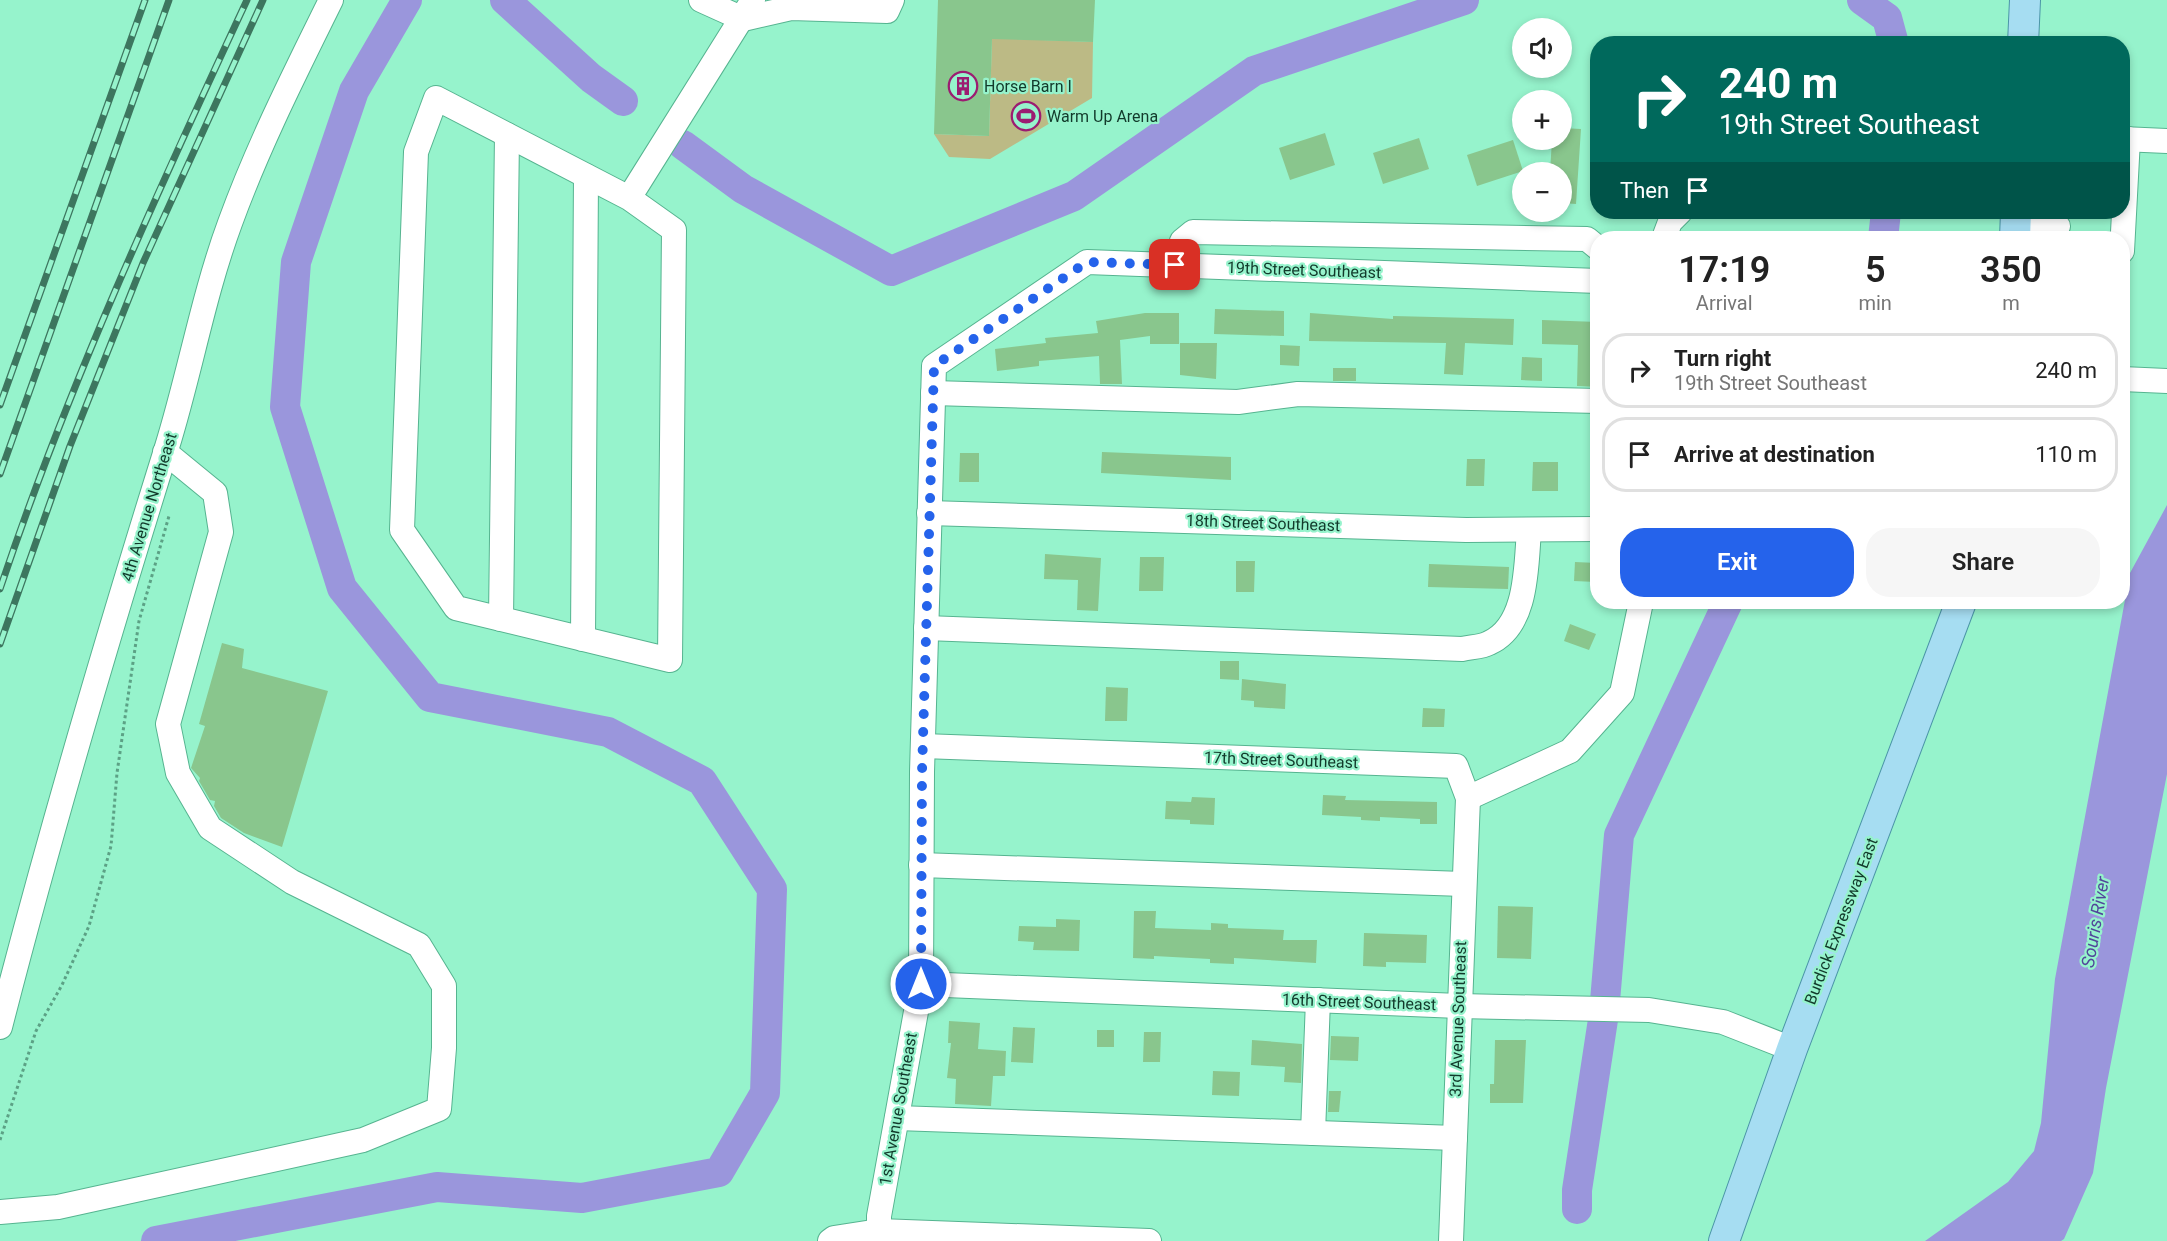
<!DOCTYPE html>
<meta charset="utf-8">
<style>
body{margin:0;font-family:Roboto,sans-serif;background:#f6f6f6;color:#222;height:100vh;display:flex;flex-direction:column;font-size:22px;white-space:nowrap}
*{box-sizing:border-box;margin:0}
p{font-size:20px;color:#767676}
.icon{flex:none;width:33px;height:33px;fill:none;stroke:currentColor;stroke-width:2;stroke-linecap:round;stroke-linejoin:round}
.map{position:relative;flex:1;overflow:hidden}
.details{position:absolute;left:1590px;top:231px;width:540px;height:378px;display:flex;flex-direction:column;background:#fff;border-radius:24px;box-shadow:0 3px 9px #0003}
.details>*{flex:none}
.banner{position:absolute;left:1590px;top:36px;width:540px;height:183px;border-radius:24px;box-shadow:0 3px 9px #0003;background:#00695c;color:#fff;overflow:hidden}
.buttons{position:absolute;left:1512px;top:18px;display:grid;gap:12px}
.buttons a{display:grid;place-items:center;width:60px;height:60px;border-radius:50%;background:#fff;box-shadow:0 3px 9px #0003;font-size:30px}
.pin{position:absolute;display:grid;place-items:center;width:51px;height:51px;color:#fff;margin:-26px;border-radius:12px;box-shadow:0 3px 9px #0006}
.me{position:absolute;width:66px;margin:-33px;rotate:0deg;stroke-linejoin:round;filter:drop-shadow(0 0 4px #0008)}
.turn{display:flex;align-items:center;gap:21px;height:126px;padding:0 30px;font-size:27px}
.turn .icon{width:78px;height:78px;stroke-width:2.5}
.turn b{display:block;font-size:42px;line-height:51px}
.then{display:flex;align-items:center;height:57px;padding:0 30px;background:#0003;gap:12px;font-size:22px}
.eta{display:flex;justify-content:space-evenly;align-items:center;height:102px;text-align:center}
.eta b{font-size:36px;font-weight:600;line-height:42px}
.button{display:flex;gap:12px;margin-top:auto;padding:12px 30px}
.button a{flex:1;height:69px;border-radius:24px;background:#2563eb;color:#fff;font-size:24px;font-weight:600;line-height:69px;text-align:center}
.button a+a{background:#f6f6f6;color:#222}
ul{padding:0;list-style:none}
li{display:flex;align-items:center;gap:18px;height:75px;margin:0 12px 9px;padding:0 18px;border:3px solid #e0e0e0;border-radius:24px}
li div{flex:1}
li b{display:block;font-size:22px}
li em{font-style:normal}
.map>svg:first-child{display:block}
.green{fill:#bcba85}
.water{fill:#9a96dc}
.lines{fill:none;stroke-linecap:round;stroke-linejoin:round}
.river{stroke:#9a96dc;stroke-width:30}
.building{fill:#89c68d}
.minor-casing{stroke:#56b490;stroke-width:26}
.major-casing{stroke:#4b95a7;stroke-width:32}
.path{stroke:#5ca185;stroke-width:3;stroke-dasharray:3 3;stroke-linecap:butt}
.minor{stroke:#fff;stroke-width:24}
.major{stroke:#a6ddf2;stroke-width:30}
.rail-casing{stroke:#3d765f;stroke-width:7}
.rail{stroke:#96f3cc;stroke-width:4.5;stroke-dasharray:14;stroke-linecap:butt}
.route{stroke:#2563eb;stroke-width:10;stroke-dasharray:0 18}
.labels{text-anchor:middle;dominant-baseline:central;stroke-width:4.5;stroke-linejoin:round;paint-order:stroke}
.poi-label{font-size:16px;fill:#123a2b;stroke:#96f3cc;text-anchor:start}
.street-label{font-size:16px;fill:#123a2b;stroke:#96f3cc}
.water-label{font-size:18px;font-style:italic;fill:#52469a;stroke:#96f3cc}
</style>
<div class="map">
<svg width="2167" height="1241" viewBox="0 0 2167 1241">
<rect width="100%" height="100%" fill="#96f3cc"/>
<path class="green" d="M 992,38 L 1093,42 L 1092,98 L 990,159 L 949,157 L 934,134 L 989,136 Z"/>
<path class="water" d="M 2167,505 L 2167,774 L 2106,1088 L 2093,1173 L 2064,1239 L 2061,1241 L 1925,1241 L 2008,1182 L 2034,1151 L 2041,1123 L 2055,979 L 2130,573 Z"/>
<g class="lines">
<g class="river">
<path d="M 505,0 L 591,78 L 623,101"/>
<path d="M 1862,0 L 1887,18 L 1894,44"/>
<path d="M 683,145 L 743,189 L 891,271 L 1074,196 L 1254,71 L 1464,0"/>
<path d="M 1883,238 L 1886,212"/>
<path d="M 1577,1209 L 1577,1190 L 1604,1013 L 1619,835 L 1728,602"/>
<path d="M 156,1241 L 437,1187 L 582,1198 L 719,1172 L 765,1093 L 772,889 L 702,781 L 608,732 L 430,697 L 342,588 L 285,407 L 296,262 L 354,91 L 407,0"/>
</g>
</g>
<g class="building">
<path d="M 938,0 L 1095,0 L 1093,42 L 992,39 L 989,136 L 934,134 Z"/>
<path d="M 1562,128 L 1581,129 L 1576,204 L 1562,203 L 1562,172 L 1550,172 L 1552,140 L 1562,140 Z"/>
<path d="M 1325,133 L 1335,165 L 1290,180 L 1279,148 Z"/>
<path d="M 1419,138 L 1429,169 L 1383,184 L 1373,153 Z"/>
<path d="M 1513,140 L 1523,171 L 1477,186 L 1467,155 Z"/>
<path d="M 1215,309 L 1284,311 L 1284,336 L 1214,334 Z"/>
<path d="M 1145,313 L 1179,313 L 1179,344 L 1150,344 L 1150,336 L 1120,340 L 1122,384 L 1100,384 L 1099,356 L 1039,361 L 1039,366 L 997,371 L 995,349 L 1046,343 L 1045,338 L 1098,333 L 1096,321 Z"/>
<path d="M 1310,313 L 1393,319 L 1393,316 L 1514,319 L 1513,345 L 1465,343 L 1463,375 L 1444,374 L 1446,343 L 1309,341 Z"/>
<path d="M 1542,320 L 1598,322 L 1598,387 L 1577,386 L 1578,345 L 1542,344 Z"/>
<path d="M 1180,343 L 1217,343 L 1216,379 L 1180,375 Z"/>
<path d="M 1280,345 L 1300,346 L 1299,366 L 1280,365 Z"/>
<path d="M 1522,357 L 1542,358 L 1542,381 L 1521,380 Z"/>
<rect x="1333" y="368" width="23" height="13"/>
<path d="M 1102,452 L 1231,457 L 1231,480 L 1101,473 Z"/>
<path d="M 960,453 L 979,453 L 979,482 L 959,482 Z"/>
<path d="M 1467,459 L 1485,459 L 1484,486 L 1466,486 Z"/>
<path d="M 1533,462 L 1558,462 L 1558,491 L 1532,491 Z"/>
<path d="M 1045,554 L 1101,558 L 1098,611 L 1077,610 L 1078,580 L 1044,579 Z"/>
<path d="M 1140,557 L 1164,557 L 1163,591 L 1139,591 Z"/>
<path d="M 1236,561 L 1255,561 L 1254,592 L 1236,592 Z"/>
<path d="M 1575,562 L 1597,563 L 1596,582 L 1574,581 Z"/>
<path d="M 1429,564 L 1509,567 L 1508,589 L 1428,587 Z"/>
<path d="M 1570,624 L 1596,634 L 1589,650 L 1564,641 Z"/>
<path d="M 222,643 L 244,649 L 242,668 L 328,691 L 282,847 L 244,833 L 221,818 L 214,806 L 215,801 L 210,800 L 199,781 L 200,778 L 191,768 L 205,726 L 199,724 Z"/>
<path d="M 1220,661 L 1239,661 L 1239,680 L 1220,679 Z"/>
<path d="M 1242,679 L 1286,684 L 1285,709 L 1254,707 L 1254,701 L 1241,700 Z"/>
<path d="M 1106,687 L 1128,688 L 1127,721 L 1105,721 Z"/>
<path d="M 1423,708 L 1445,709 L 1444,727 L 1422,727 Z"/>
<path d="M 1323,795 L 1346,796 L 1345,800 L 1437,802 L 1437,824 L 1420,824 L 1420,819 L 1380,817 L 1380,821 L 1361,820 L 1361,817 L 1322,815 Z"/>
<path d="M 1192,797 L 1215,798 L 1214,825 L 1190,824 L 1190,820 L 1165,819 L 1166,801 L 1191,802 Z"/>
<path d="M 1498,906 L 1533,907 L 1531,959 L 1497,958 Z"/>
<path d="M 1134,911 L 1156,911 L 1155,928 L 1211,930 L 1211,923 L 1228,924 L 1228,928 L 1284,930 L 1283,940 L 1317,940 L 1316,963 L 1234,958 L 1234,964 L 1210,963 L 1210,959 L 1154,956 L 1154,959 L 1133,958 Z"/>
<path d="M 1056,919 L 1080,920 L 1079,951 L 1033,950 L 1034,942 L 1018,941 L 1019,926 L 1056,927 Z"/>
<path d="M 1364,933 L 1427,935 L 1426,963 L 1386,962 L 1386,967 L 1363,966 Z"/>
<path d="M 949,1021 L 980,1023 L 978,1049 L 1006,1051 L 1005,1076 L 993,1076 L 991,1106 L 955,1104 L 956,1079 L 947,1078 L 951,1043 L 948,1043 Z"/>
<path d="M 1013,1027 L 1035,1028 L 1033,1063 L 1011,1062 Z"/>
<rect x="1097" y="1030" width="17" height="17"/>
<path d="M 1144,1032 L 1161,1032 L 1160,1062 L 1143,1062 Z"/>
<path d="M 1331,1036 L 1359,1037 L 1358,1061 L 1330,1060 Z"/>
<path d="M 1252,1040 L 1302,1044 L 1301,1083 L 1284,1082 L 1285,1067 L 1251,1065 Z"/>
<path d="M 1495,1040 L 1526,1040 L 1523,1103 L 1490,1103 L 1490,1084 L 1494,1084 Z"/>
<path d="M 1213,1071 L 1240,1072 L 1239,1096 L 1212,1095 Z"/>
<path d="M 1329,1091 L 1341,1091 L 1339,1112 L 1328,1112 Z"/>
</g>
<g class="lines">
<g class="minor-casing">
<g id="minor">
<path d="M 701,0 L 743,19 L 791,8 L 887,11 L 892,0"/>
<path d="M 2122,139 L 2167,141"/>
<path d="M 629,198 L 674,230 L 670,660 L 456,608 L 402,530 L 416,152 L 436,98 L 629,198 L 753,0"/>
<path d="M 2016,223 L 2058,226"/>
<path d="M 1664,238 L 1670,222 L 1680,212"/>
<path d="M 2122,251 L 2128,139"/>
<path d="M 1175,265 L 1182,241 L 1193,232 L 1587,239 L 1598,248"/>
<path d="M 2122,379 L 2167,381"/>
<path d="M 933,393 L 1238,402 L 1298,394 L 1598,401"/>
<path d="M 929,513 L 1466,530 L 1598,529"/>
<path d="M 501,619 L 507,135"/>
<path d="M 926,628 L 1462,649 C 1471,647 1482,647 1489,643 C 1528,626 1526,565 1529,530"/>
<path d="M 583,639 L 586,176"/>
<path d="M 923,746 L 1456,766 L 1468,798 L 1451,1241"/>
<path d="M 1468,798 L 1570,751 L 1622,693 L 1641,602"/>
<path d="M 921,865 L 1463,884"/>
<path d="M 921,984 L 1459,1006 L 1649,1010 L 1723,1022 L 1792,1049"/>
<path d="M 0,1027 C 50,832 107,639 167,447 C 190,373 203,296 230,223 C 258,146 295,73 331,0"/>
<path d="M 897,1118 L 1455,1138"/>
<path d="M 1313,1133 L 1318,1000"/>
<path d="M 0,1212 L 58,1207 L 363,1140 L 439,1109 L 444,1048 L 444,986 L 419,945 L 292,882 L 210,828 L 178,773 L 168,724 L 221,532 L 215,493 L 165,452"/>
<path d="M 830,1241 L 834,1238 L 879,1231 L 1149,1241"/>
<path d="M 879,1241 L 879,1216 L 921,984 L 922,772 L 934,366 L 1087,262 L 1598,281"/>
</g>
</g>
<g class="major-casing">
<g id="major">
<path d="M 2023,44 L 2025,0"/>
<path d="M 2015,238 L 2016,212"/>
<path d="M 1724,1241 L 1792,1049 L 1961,602"/>
</g>
</g>
<path class="path" d="M 0,1140 L 36,1031 L 62,985 L 89,926 L 111,846 L 117,773 L 139,621 L 169,516"/>
<use href="#minor" class="minor"/>
<use href="#major" class="major"/>
<g class="rail-casing">
<g id="rail">
<path d="M 0,405 L 145,0"/>
<path d="M 0,474 L 169,0"/>
<path d="M 0,589 C 68,386 157,193 247,0"/>
<path d="M 0,644 L 70,446 L 143,263 L 263,0"/>
</g>
</g>
<use href="#rail" class="rail"/>
</g>
<g class="lines">
<path class="route" d="M 921,984 L 922,772 L 934,366 L 1087,262 L 1175,265"/>
</g>
<defs>
<g id="building-ring" transform="scale(1.5)"><circle r="9.5" fill="#96f3cc" stroke="#9c1c71" stroke-width="1.5"/><path d="M-4-6H4V6H1V3H-1V6H-4ZM-2.5-4.3h1.7v1.8h-1.7ZM.8-4.3h1.7v1.8H.8ZM-2.5-1h1.7V.8h-1.7ZM.8-1h1.7V.8H.8Z" fill="#9c1c71"/></g>
<g id="stadium-ring" transform="scale(1.5)"><circle r="9.5" fill="#96f3cc" stroke="#9c1c71" stroke-width="1.5"/><path d="M0-5a6.5 5 0 1 0 0 10a6.5 5 0 1 0 0-10ZM-3.5-1.8h7v3.6h-7Z" fill="#9c1c71"/></g>
</defs>
<g fill-rule="evenodd">
<use href="#building-ring" x="963" y="86"/>
<use href="#stadium-ring" x="1026" y="116"/>
</g>
<g class="labels">
<g class="poi-label">
<text x="984" y="86">Horse Barn I</text>
<text x="1047" y="116">Warm Up Arena</text>
</g>
<g class="street-label">
<text transform="translate(1304 270) rotate(2)">19th Street Southeast</text>
<text transform="translate(149 507) rotate(-73)">4th Avenue Northeast</text>
<text transform="translate(1263 523) rotate(2)">18th Street Southeast</text>
<text transform="translate(1281 760) rotate(2)">17th Street Southeast</text>
<text transform="translate(1841 921) rotate(-69)">Burdick Expressway East</text>
<text transform="translate(1359 1002) rotate(2)">16th Street Southeast</text>
<text transform="translate(1458 1019) rotate(-88)">3rd Avenue Southeast</text>
<text transform="translate(898 1109) rotate(-80)">1st Avenue Southeast</text>
</g>
<g class="water-label">
<text transform="translate(2095 922) rotate(-80)">Souris River</text>
</g>
</g>
</svg>
<div class="buttons">
<a><svg class="icon" aria-label="sound" viewBox="0 0 24 24"><path d="M4 9h4l5-4v14l-5-4H4zM17 9q2 3 0 6"/></svg></a>
<a>+</a>
<a>−</a>
</div>
<div class="pin" style="left:1175px;top:265px;background:#d93025"><svg class="icon" aria-label="arrive" viewBox="0 0 24 24"><path d="M6 21V4h12l-3 4 3 4H6"/></svg></div>
<svg class="me" style="left:921px;top:984px" viewBox="-20 -20 40 40"><circle r="17" fill="#2563eb" stroke="#fff" stroke-width="3"/><path d="M0-11L8 9 0 5-8 9z" fill="#fff"/></svg>
<div class="banner">
<div class="turn"><svg class="icon" aria-label="right" viewBox="0 0 24 24"><path d="M7 20v-9h11M14 6l5 5-5 5"/></svg><div><b>240 m</b>19th Street Southeast</div></div>
<div class="then">Then<svg class="icon" aria-label="arrive" viewBox="0 0 24 24"><path d="M6 21V4h12l-3 4 3 4H6"/></svg></div>
</div>
<section class="details">
<div class="eta">
<div><b>17:19</b><p>Arrival</p></div>
<div><b>5</b><p>min</p></div>
<div><b>350</b><p>m</p></div>
</div>
<ul>
<li><svg class="icon" aria-label="right" viewBox="0 0 24 24"><path d="M7 20v-9h11M14 6l5 5-5 5"/></svg><div><b>Turn right</b><p>19th Street Southeast</p></div><em>240 m</em></li>
<li><svg class="icon" aria-label="arrive" viewBox="0 0 24 24"><path d="M6 21V4h12l-3 4 3 4H6"/></svg><div><b>Arrive at destination</b></div><em>110 m</em></li>
</ul>
<div class="button"><a>Exit</a><a>Share</a></div>
</section>
</div>
